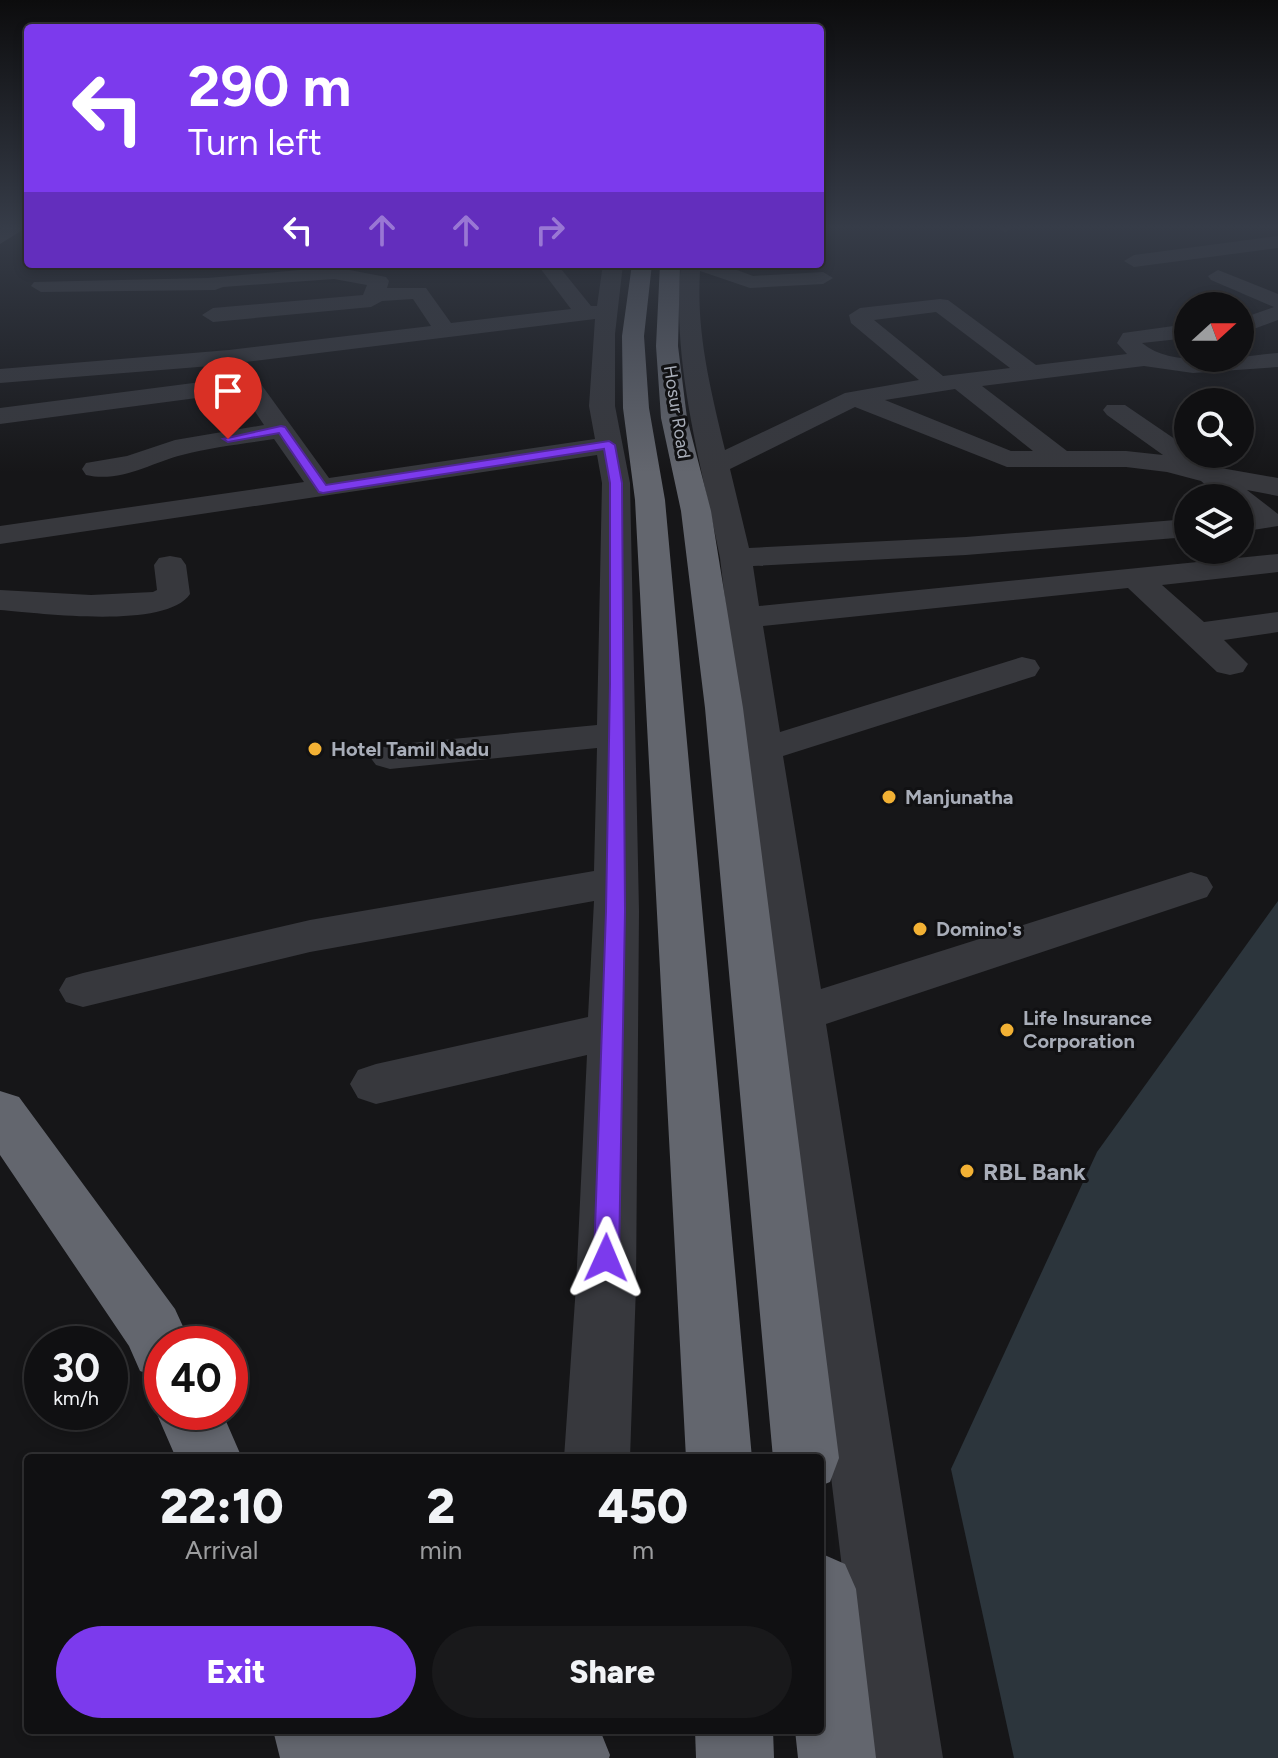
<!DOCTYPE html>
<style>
body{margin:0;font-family:Figtree,sans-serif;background:#19191b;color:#f1f3f6;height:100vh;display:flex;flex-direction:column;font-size:30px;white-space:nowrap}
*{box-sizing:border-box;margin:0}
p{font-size:26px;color:#9c9d9f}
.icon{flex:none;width:44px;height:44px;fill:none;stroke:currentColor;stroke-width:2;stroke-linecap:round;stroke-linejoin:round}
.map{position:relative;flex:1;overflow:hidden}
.details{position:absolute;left:24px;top:1454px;width:800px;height:280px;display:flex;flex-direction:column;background:#101012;border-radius:8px;box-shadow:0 4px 12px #0003,0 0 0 2px #303032}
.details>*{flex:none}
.top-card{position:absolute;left:24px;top:24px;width:800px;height:244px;border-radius:8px;box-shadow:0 4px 12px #0003,0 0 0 2px #303032;background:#7c3aed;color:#fff;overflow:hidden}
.needle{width:52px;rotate:69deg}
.tools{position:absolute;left:1174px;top:292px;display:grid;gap:16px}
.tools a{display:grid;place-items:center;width:80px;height:80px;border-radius:50%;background:#101012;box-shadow:0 4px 12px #0003,0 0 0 2px #303032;font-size:40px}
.speed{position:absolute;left:24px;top:1326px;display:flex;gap:16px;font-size:40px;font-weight:700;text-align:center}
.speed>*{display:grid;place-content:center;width:104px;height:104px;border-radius:50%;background:#101012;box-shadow:0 4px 12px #0003,0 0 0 2px #303032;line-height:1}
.speed small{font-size:20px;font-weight:400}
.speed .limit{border:12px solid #d22;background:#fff;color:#111}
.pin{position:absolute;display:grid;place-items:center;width:68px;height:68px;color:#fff;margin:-82px -34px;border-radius:50% 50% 50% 0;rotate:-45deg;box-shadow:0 0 8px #0007}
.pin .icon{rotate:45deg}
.me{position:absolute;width:88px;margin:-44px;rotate:1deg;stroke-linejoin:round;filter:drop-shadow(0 0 6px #0008)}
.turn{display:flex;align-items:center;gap:28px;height:168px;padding:0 32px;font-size:36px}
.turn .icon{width:104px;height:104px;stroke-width:2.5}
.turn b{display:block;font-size:56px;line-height:68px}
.lanes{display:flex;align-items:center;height:76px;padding:0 32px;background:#0003;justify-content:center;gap:40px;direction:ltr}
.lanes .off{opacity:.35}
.eta{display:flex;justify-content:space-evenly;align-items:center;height:136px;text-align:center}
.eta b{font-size:48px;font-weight:800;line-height:56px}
.button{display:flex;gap:16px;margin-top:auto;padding:16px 32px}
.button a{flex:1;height:92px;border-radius:48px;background:#7c3aed;color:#fff;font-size:32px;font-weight:800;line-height:92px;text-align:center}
.button a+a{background:#19191b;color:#f1f3f6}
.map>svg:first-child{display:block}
.water{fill:#2c353c}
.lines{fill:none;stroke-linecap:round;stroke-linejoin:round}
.minor{fill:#37383d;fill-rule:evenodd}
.major{fill:#53555c;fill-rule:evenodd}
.highway{fill:#63666e;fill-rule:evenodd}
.route{fill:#7c3aed;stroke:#51269a;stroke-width:2}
.poi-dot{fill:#f2b134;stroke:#111113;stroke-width:3}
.labels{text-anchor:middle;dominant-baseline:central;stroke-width:6;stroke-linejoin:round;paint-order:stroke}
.far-street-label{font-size:18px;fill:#a8adb8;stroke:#111113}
.poi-label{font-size:20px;font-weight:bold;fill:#a8adb8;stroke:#111113;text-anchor:start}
.near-poi-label{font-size:24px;font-weight:bold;fill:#a8adb8;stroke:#111113;text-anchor:start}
</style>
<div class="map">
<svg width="1278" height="1758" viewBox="0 0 1278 1758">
<rect width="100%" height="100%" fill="#161618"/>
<path class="water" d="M 1278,901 L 1278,1758 L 1014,1758 L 951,1469 L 1097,1152 Z"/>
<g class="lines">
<g class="minor">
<path d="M 995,227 L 1014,227 L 1005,232 Z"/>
<path d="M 1278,236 L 1278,248 L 1134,267 L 1124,261 L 1134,255 Z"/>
<path d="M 537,264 L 557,264 L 591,306 L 597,306 L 603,264 L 623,264 L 615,334 L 615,406 L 630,483 L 639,911 L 636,1286 L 630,1458 L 564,1458 L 576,1286 L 587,1055 L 376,1104 L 358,1098 L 350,1084 L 358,1070 L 376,1064 L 588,1017 L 594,901 L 310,952 L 83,1007 L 66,1002 L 59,990 L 66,978 L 83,973 L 310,920 L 594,871 L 597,748 L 390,769 L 376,765 L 370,757 L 376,749 L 390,745 L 597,725 L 602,483 L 597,455 L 0,544 L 0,526 L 304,482 L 274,439 C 244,444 212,447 182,455 C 151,463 120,483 86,475 L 82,469 L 86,463 L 127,456 L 175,440 L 264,425 L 242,392 L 0,424 L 0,408 L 232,378 L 223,365 L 0,383 L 0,369 L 229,350 L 431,326 L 413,299 L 382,301 L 371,307 L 213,322 L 202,315 L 213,308 L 363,295 L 367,285 L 334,279 L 223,287 L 215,290 L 41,292 L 31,286 L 34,282 L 208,278 L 334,267 L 386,277 L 389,281 L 387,288 L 426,288 L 451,323 L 571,309 ZM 595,319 L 589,406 L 595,439 L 329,478 L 245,362 Z"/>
<path d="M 681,264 L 721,264 L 753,276 L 823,272 L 833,278 L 823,284 L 750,288 L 700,271 C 696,333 711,391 725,450 L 845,393 L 919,380 L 851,323 L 849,315 L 860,308 L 940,299 L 948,300 L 1036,365 L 1127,354 L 1117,343 L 1123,333 L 1188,324 L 1188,338 L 1142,343 C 1174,370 1240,356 1278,353 L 1278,367 L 1193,373 L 1144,366 L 982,386 L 1067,451 L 1126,451 L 1163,455 L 1107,415 L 1103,410 L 1107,405 L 1125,405 L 1188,448 L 1188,454 L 1202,457 L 1204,465 L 1278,478 L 1278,496 L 1247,490 L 1278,514 L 1278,526 L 1240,532 L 1240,498 L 1221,498 L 1201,481 L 1167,472 L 1126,467 L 1007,467 L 855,407 L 730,469 L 749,548 L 966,537 L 1188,519 L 1188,537 L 966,555 L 753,566 L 759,606 L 1278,554 L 1278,572 L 1162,585 L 1204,622 L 1278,612 L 1278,632 L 1224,640 L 1248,664 L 1243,672 L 1230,675 L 1217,672 L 1128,588 L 763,626 L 780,732 L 1022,657 L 1035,660 L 1040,668 L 1035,676 L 783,756 L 821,989 L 1191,872 L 1207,877 L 1213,887 L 1207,897 L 826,1024 L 943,1758 L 865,1758 L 720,558 C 701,462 671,363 681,264 ZM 936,312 L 1010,368 L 943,376 L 874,320 ZM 955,389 L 1033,451 L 1011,451 L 885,400 Z"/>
<path d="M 1218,270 L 1278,294 L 1278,320 L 1240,334 L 1240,319 L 1274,307 L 1211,280 L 1208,276 Z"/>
<path d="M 170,556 L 181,558 L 186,565 L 190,594 C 166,630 40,613 0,610 L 0,590 L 91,595 L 153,592 L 157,590 L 154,565 L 159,558 Z"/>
</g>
<path class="major" d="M 5,227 L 27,227 L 0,244 L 0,230 Z"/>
<g class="highway">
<path d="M 632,264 L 652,264 L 644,336 L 649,408 L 665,500 L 752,1458 L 686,1458 L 635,500 L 623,408 L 622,336 Z"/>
<path d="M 660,264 L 680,264 L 678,346 L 687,418 L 711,511 L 743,708 L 839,1458 L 830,1482 L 820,1486 L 820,1458 L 773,1458 L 705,708 L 681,511 L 661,418 L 656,346 Z"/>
<path d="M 0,1091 L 19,1097 L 175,1309 L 191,1344 L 162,1344 L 162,1379 L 140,1371 L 129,1346 L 0,1155 Z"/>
<path d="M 162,1399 L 162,1412 L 222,1412 L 242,1458 L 176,1458 L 156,1412 Z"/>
<path d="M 820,1553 L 845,1564 L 856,1589 L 876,1758 L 798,1758 L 795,1730 L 820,1730 Z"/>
<path d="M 273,1730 L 600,1730 L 610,1755 L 609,1758 L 280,1758 Z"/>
<path d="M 695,1730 L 773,1730 L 774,1758 L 696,1758 Z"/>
</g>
</g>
<linearGradient id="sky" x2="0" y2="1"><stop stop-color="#0c0c0d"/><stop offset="0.48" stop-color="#363c48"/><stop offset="1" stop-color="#363c48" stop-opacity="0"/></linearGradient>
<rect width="1278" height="473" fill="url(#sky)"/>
<path class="route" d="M 281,426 L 285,427 L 326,485 L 609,441 L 615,445 L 622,483 L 625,911 L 619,1258 L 615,1266 L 606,1269 L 598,1266 L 594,1258 L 606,911 L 610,683 L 610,483 L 604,449 L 323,493 L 319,492 L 279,433 L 228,442 L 223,439 Z"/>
<g class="poi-dot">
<circle cx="315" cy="749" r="8"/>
<circle cx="889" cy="797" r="8"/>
<circle cx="920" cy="929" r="8"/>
<circle cx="1007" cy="1030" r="8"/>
<circle cx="967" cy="1171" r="8"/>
</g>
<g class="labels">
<g class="far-street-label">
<text transform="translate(677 412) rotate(81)">Hosur Road</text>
</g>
<g class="poi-label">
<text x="331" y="749">Hotel Tamil Nadu</text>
<text x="905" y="797">Manjunatha</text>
<text x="936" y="929">Domino's</text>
<text x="1023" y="1018">Life Insurance<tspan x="1023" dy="23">Corporation</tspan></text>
</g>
<g class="near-poi-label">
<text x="983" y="1171">RBL Bank</text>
</g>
</g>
</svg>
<div class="tools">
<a><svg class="needle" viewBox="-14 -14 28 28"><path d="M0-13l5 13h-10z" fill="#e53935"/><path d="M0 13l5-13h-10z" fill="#9c9d9f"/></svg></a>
<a><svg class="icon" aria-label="search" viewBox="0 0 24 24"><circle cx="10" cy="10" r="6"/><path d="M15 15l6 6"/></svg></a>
<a><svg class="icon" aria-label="layers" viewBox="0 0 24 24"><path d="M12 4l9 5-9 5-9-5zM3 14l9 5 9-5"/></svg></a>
</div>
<div class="speed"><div>30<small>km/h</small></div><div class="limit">40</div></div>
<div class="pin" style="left:228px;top:439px;background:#d93025"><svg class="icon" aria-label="arrive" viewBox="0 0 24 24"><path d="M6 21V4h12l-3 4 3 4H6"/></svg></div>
<svg class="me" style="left:606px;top:1258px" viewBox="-20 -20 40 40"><path d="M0-17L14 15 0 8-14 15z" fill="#7c3aed" stroke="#fff" stroke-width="4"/></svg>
<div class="top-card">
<div class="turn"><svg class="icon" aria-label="left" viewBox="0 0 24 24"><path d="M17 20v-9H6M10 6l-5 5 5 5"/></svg><div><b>290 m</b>Turn left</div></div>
<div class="lanes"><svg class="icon" aria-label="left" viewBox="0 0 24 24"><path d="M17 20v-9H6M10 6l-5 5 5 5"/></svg><svg class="icon off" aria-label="ahead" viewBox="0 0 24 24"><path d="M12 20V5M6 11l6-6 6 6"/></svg><svg class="icon off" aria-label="ahead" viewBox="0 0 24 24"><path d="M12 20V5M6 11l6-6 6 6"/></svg><svg class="icon off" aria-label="right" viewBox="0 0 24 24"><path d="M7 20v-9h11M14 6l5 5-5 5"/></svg></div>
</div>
<section class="details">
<div class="eta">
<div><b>22:10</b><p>Arrival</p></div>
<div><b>2</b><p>min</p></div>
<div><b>450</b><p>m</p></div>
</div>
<div class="button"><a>Exit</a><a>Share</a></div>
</section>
</div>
